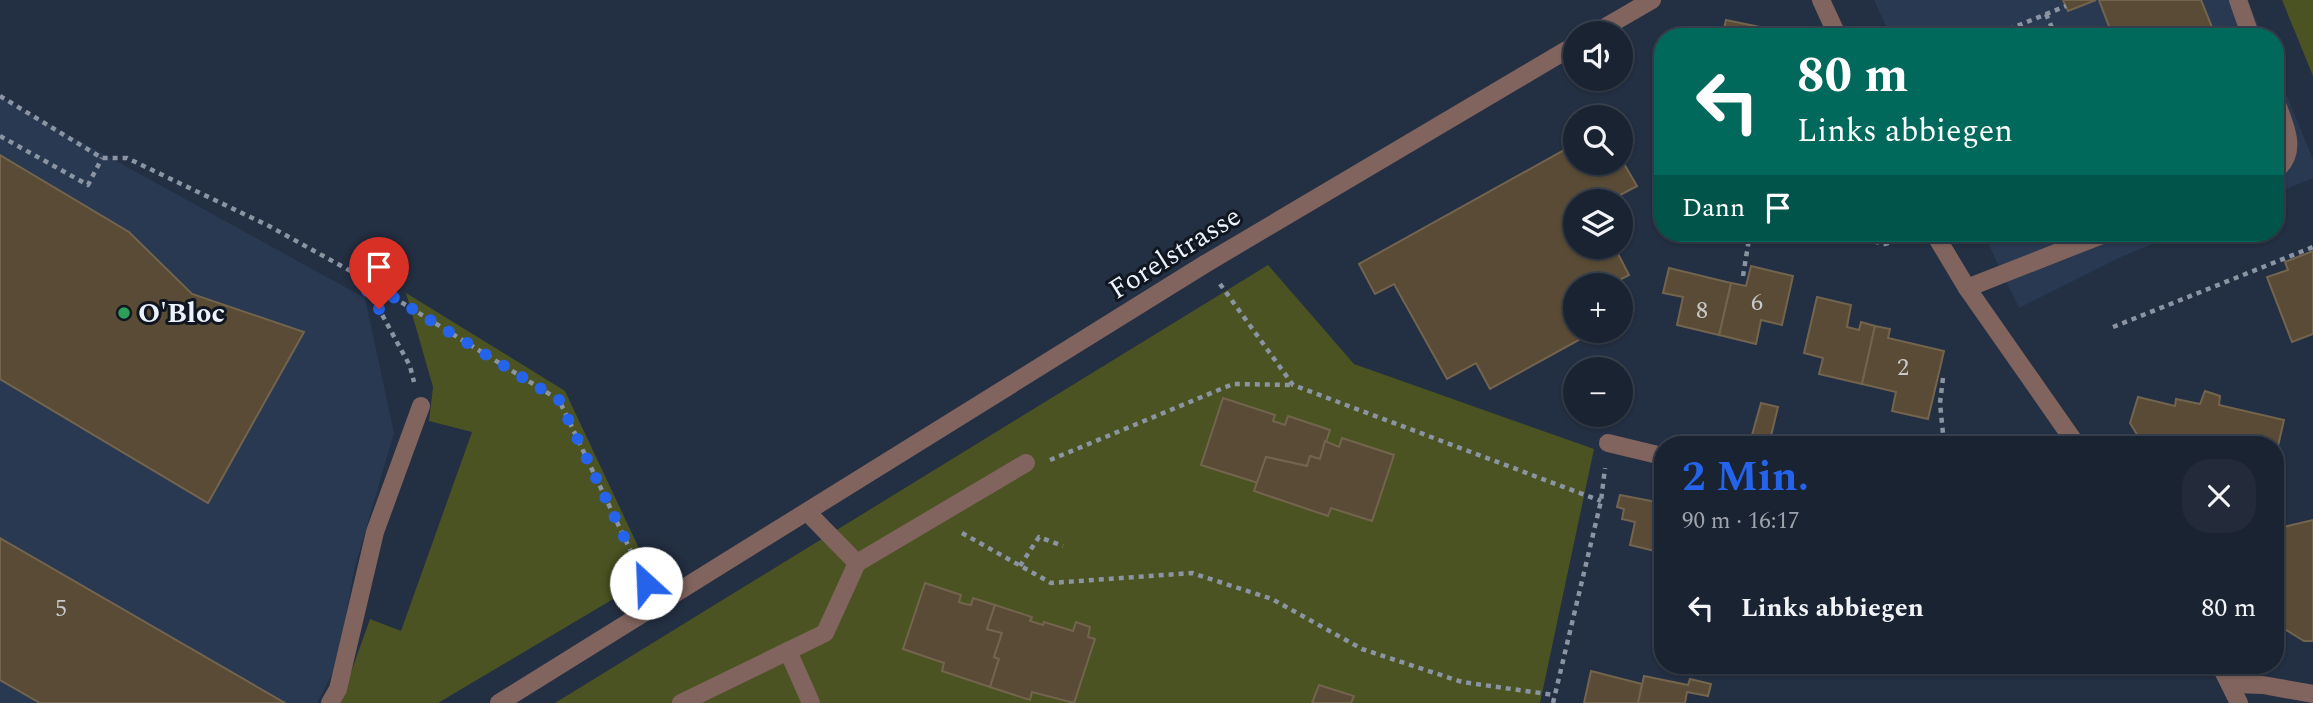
<!DOCTYPE html>
<html lang="de">
<meta charset="utf-8">
<style>
body{margin:0;font-family:Spectral,serif;background:#232b3a;color:#f1f3f6;height:100vh;display:flex;flex-direction:column;font-size:26px;white-space:nowrap}
*{box-sizing:border-box;margin:0}
p{font-size:23px;color:#9fa4ac}
.icon{flex:none;width:38px;height:38px;fill:none;stroke:currentColor;stroke-width:2;stroke-linecap:round;stroke-linejoin:round}
.map{position:relative;flex:1;overflow:hidden}
.sheet{position:absolute;left:1654px;top:436px;width:630px;height:238px;display:flex;flex-direction:column;background:#1a2332;border-radius:28px;box-shadow:0 2px 5px #0004,0 0 0 2px #38404d}
.sheet>*{flex:none}
.hud{position:absolute;left:1654px;top:28px;width:630px;height:214px;border-radius:28px;box-shadow:0 2px 5px #0004,0 0 0 2px #38404d;background:#00695c;color:#fff;overflow:hidden}
.controls{position:absolute;left:1563px;top:21px;display:grid;gap:14px}
.controls a{display:grid;place-items:center;width:70px;height:70px;border-radius:50%;background:#1a2332;box-shadow:0 2px 5px #0004,0 0 0 2px #38404d;font-size:35px}
.pin{position:absolute;display:grid;place-items:center;width:60px;height:60px;color:#fff;margin:-72px -30px;border-radius:50% 50% 50% 0;rotate:-45deg;box-shadow:0 0 7px #0007}
.pin .icon{rotate:45deg}
.me{position:absolute;width:77px;margin:-38px;rotate:335deg;stroke-linejoin:round;filter:drop-shadow(0 0 5px #0008)}
.turn{display:flex;align-items:center;gap:24px;height:147px;padding:0 28px;font-size:32px}
.turn .icon{width:91px;height:91px;stroke-width:2.5}
.turn b{display:block;font-size:49px;line-height:60px}
.then{display:flex;align-items:center;height:66px;padding:0 28px;background:#0003;gap:14px;font-size:26px}
.round{display:grid;place-items:center;flex:none;width:74px;height:74px;border-radius:28px;background:#232b3a}
.summary{display:flex;align-items:center;justify-content:space-between;height:119px;padding:0 28px}
h1{font-size:42px;font-weight:700;line-height:52px;color:#2563eb}
ul{padding:0;list-style:none}
li{display:flex;align-items:center;gap:21px;height:105px;padding:0 28px}
li div{flex:1}
li b{display:block;font-size:26px}
li em{font-style:normal}
.map>svg:first-child{display:block}
.built{fill:#293951}
.green{fill:#4c5322}
.building{fill:#594b35;stroke:#73644e;stroke-width:2}
.lines{fill:none;stroke-linecap:round;stroke-linejoin:round}
.path{stroke:#8a94a2;stroke-width:4.5;stroke-dasharray:5 5;stroke-linecap:butt}
.minor{stroke:#81645e;stroke-width:18}
.route{stroke:#2563eb;stroke-width:12;stroke-dasharray:0 21.6}
.leisure-dot{fill:#2e9e5b;stroke:#111720;stroke-width:2.5}
.labels{text-anchor:middle;dominant-baseline:central;stroke-width:6;stroke-linejoin:round;paint-order:stroke}
.number-label{font-size:24px;fill:#c7c9cb}
.street-label{font-size:28px;fill:#ecf3fd;stroke:#111720}
.poi-label{font-size:28px;font-weight:bold;fill:#ecf3fd;stroke:#111720;text-anchor:start}
</style>
<div class="map">
<svg width="2313" height="703" viewBox="0 0 2313 703">
<rect width="100%" height="100%" fill="#232f42"/>
<g class="built">
<path d="M 1874,0 L 2248,0 L 2263,37 L 1891,37 Z"/>
<path d="M 2275,67 L 2313,159 L 2313,178 L 2275,194 Z"/>
<path d="M 0,97 L 365,298 L 394,433 L 354,570 L 338,662 L 317,703 L 0,703 Z"/>
<path d="M 1983,233 L 2180,233 L 2121,257 L 2019,308 Z"/>
</g>
<g class="green">
<path d="M 2282,0 L 2313,0 L 2313,76 Z"/>
<path d="M 1268,265 L 1354,364 L 1594,449 L 1540,703 L 555,703 Z"/>
<path d="M 406,293 L 565,391 L 652,576 L 438,703 L 340,703 L 370,619 L 401,631 L 472,432 L 429,421 L 433,387 Z"/>
</g>
<g class="building">
<path d="M 2063,0 L 2096,0 L 2068,11 Z"/>
<path d="M 2099,0 L 2201,0 L 2216,37 L 2113,37 Z"/>
<path d="M 1726,20 L 1760,27 L 1757,37 L 1722,37 Z"/>
<path d="M 1575,144 L 1575,163 L 1620,163 L 1620,157 L 1637,186 L 1609,201 L 1575,201 L 1575,247 L 1617,247 L 1615,248 L 1629,275 L 1610,285 L 1575,285 L 1575,331 L 1595,331 L 1490,389 L 1476,363 L 1447,379 L 1394,284 L 1375,294 L 1359,264 Z"/>
<path d="M 0,155 L 129,232 L 192,294 L 304,332 L 208,503 L 0,379 Z"/>
<path d="M 1620,221 L 1630,239 L 1620,245 Z"/>
<path d="M 2313,251 L 2313,334 L 2292,342 L 2267,277 L 2288,270 L 2285,262 Z"/>
<path d="M 1751,266 L 1793,276 L 1782,325 L 1761,320 L 1756,344 L 1719,335 L 1731,283 L 1746,286 Z"/>
<path d="M 1669,268 L 1731,283 L 1719,335 L 1677,325 L 1683,297 L 1663,293 Z"/>
<path d="M 1817,297 L 1851,305 L 1847,327 L 1859,330 L 1861,322 L 1875,326 L 1862,384 L 1819,374 L 1823,358 L 1804,353 Z"/>
<path d="M 1875,326 L 1890,329 L 1888,338 L 1944,351 L 1928,419 L 1892,411 L 1896,392 L 1862,384 Z"/>
<path d="M 2205,391 L 2220,396 L 2219,405 L 2284,420 L 2275,459 L 2275,444 L 2143,444 L 2130,423 L 2138,397 L 2175,406 L 2176,399 L 2200,404 Z"/>
<path d="M 1223,398 L 1275,415 L 1273,421 L 1285,425 L 1288,416 L 1330,430 L 1320,459 L 1310,456 L 1307,466 L 1266,457 L 1258,483 L 1201,465 Z"/>
<path d="M 1761,403 L 1778,407 L 1770,440 L 1752,435 Z"/>
<path d="M 1342,438 L 1394,455 L 1372,521 L 1331,508 L 1328,516 L 1254,491 L 1266,457 L 1307,466 L 1310,456 L 1320,459 L 1325,441 L 1339,447 Z"/>
<path d="M 1620,495 L 1662,503 L 1662,574 L 1653,560 L 1655,551 L 1630,545 L 1635,522 L 1622,519 L 1624,509 L 1617,507 Z"/>
<path d="M 2313,520 L 2313,641 L 2304,641 L 2275,623 L 2275,529 Z"/>
<path d="M 0,538 L 285,703 L 40,703 L 0,680 Z"/>
<path d="M 925,583 L 961,595 L 959,602 L 965,604 L 971,605 L 973,598 L 995,605 L 987,629 L 1002,633 L 994,657 L 999,659 L 990,687 L 942,671 L 944,663 L 903,649 Z"/>
<path d="M 995,605 L 1032,617 L 1030,621 L 1043,625 L 1044,622 L 1073,631 L 1076,622 L 1090,627 L 1088,637 L 1095,639 L 1074,703 L 1032,692 L 1030,700 L 990,687 L 999,659 L 994,657 L 1002,633 L 987,629 Z"/>
<path d="M 1591,671 L 1642,684 L 1638,703 L 1584,703 Z"/>
<path d="M 1644,676 L 1688,685 L 1690,679 L 1711,684 L 1708,696 L 1687,692 L 1685,703 L 1638,703 Z"/>
<path d="M 1319,685 L 1354,696 L 1351,703 L 1312,703 Z"/>
</g>
<g class="lines">
<g class="path">
<path d="M 2046,14 L 2056,37"/>
<path d="M 1990,37 L 2066,6"/>
<path d="M 0,96 L 102,158 L 127,158 L 269,226 L 356,274 L 379,309 L 410,366 L 414,382"/>
<path d="M 0,136 L 88,185 L 102,158"/>
<path d="M 1835,233 L 1885,244 L 1909,236"/>
<path d="M 359,276 L 559,400 L 645,581"/>
<path d="M 1743,276 L 1750,233"/>
<path d="M 1220,284 L 1293,385 L 1601,501"/>
<path d="M 2113,327 L 2313,247"/>
<path d="M 1943,378 L 1940,403 L 1944,444"/>
<path d="M 1050,460 L 1233,384 L 1292,385"/>
<path d="M 962,533 L 1051,583 L 1192,573 L 1272,599 L 1362,649 L 1462,682 L 1554,695"/>
<path d="M 1020,566 L 1039,537 L 1063,546"/>
<path d="M 1553,703 L 1601,501 L 1605,468"/>
</g>
<g class="minor">
<path d="M 1821,0 L 1838,37"/>
<path d="M 2238,0 L 2251,37"/>
<path d="M 1595,33 L 1652,0"/>
<path d="M 2275,99 C 2284,124 2300,151 2275,171"/>
<path d="M 1934,233 L 1967,288 L 2076,444"/>
<path d="M 1967,288 L 2107,233"/>
<path d="M 1608,443 L 1662,456"/>
<path d="M 857,563 L 1026,463"/>
<path d="M 788,651 L 811,703"/>
<path d="M 2220,665 L 2239,703"/>
<path d="M 2231,684 L 2263,685 L 2313,694"/>
<path d="M 330,703 L 338,689 L 375,532 L 421,406"/>
<path d="M 499,703 L 1205,264 L 1575,45"/>
<path d="M 681,703 L 825,633 L 857,563 L 808,513"/>
</g>
</g>
<g class="lines">
<path class="route" d="M 379,309 L 356,274 L 559,400 L 646,583"/>
</g>
<circle class="leisure-dot" cx="124" cy="313" r="7"/>
<g class="labels">
<g class="number-label">
<text x="1757" y="303">6</text>
<text x="1702" y="311">8</text>
<text x="1903" y="368">2</text>
<text x="61" y="609">5</text>
</g>
<g class="street-label">
<text transform="translate(1175 253) rotate(-32)">Forelstrasse</text>
</g>
<g class="poi-label">
<text x="138" y="313">O'Bloc</text>
</g>
</g>
</svg>
<div class="controls">
<a><svg class="icon" aria-label="sound" viewBox="0 0 24 24"><path d="M4 9h4l5-4v14l-5-4H4zM17 9q2 3 0 6"/></svg></a>
<a><svg class="icon" aria-label="search" viewBox="0 0 24 24"><circle cx="10" cy="10" r="6"/><path d="M15 15l6 6"/></svg></a>
<a><svg class="icon" aria-label="layers" viewBox="0 0 24 24"><path d="M12 4l9 5-9 5-9-5zM3 14l9 5 9-5"/></svg></a>
<a>+</a>
<a>−</a>
</div>
<div class="pin" style="left:379px;top:309px;background:#d93025"><svg class="icon" aria-label="arrive" viewBox="0 0 24 24"><path d="M6 21V4h12l-3 4 3 4H6"/></svg></div>
<svg class="me" style="left:646px;top:583px" viewBox="-20 -20 40 40"><circle r="19" fill="#fff"/><path d="M0-13L10 11 0 6-10 11z" fill="#2563eb"/></svg>
<div class="hud">
<div class="turn"><svg class="icon" aria-label="left" viewBox="0 0 24 24"><path d="M17 20v-9H6M10 6l-5 5 5 5"/></svg><div><b>80 m</b>Links abbiegen</div></div>
<div class="then">Dann<svg class="icon" aria-label="arrive" viewBox="0 0 24 24"><path d="M6 21V4h12l-3 4 3 4H6"/></svg></div>
</div>
<section class="sheet">
<div class="summary"><div><h1>2 Min.</h1><p>90 m · 16:17</p></div><a class="round"><svg class="icon" aria-label="close" viewBox="0 0 24 24"><path d="M6 6l12 12M18 6L6 18"/></svg></a></div>
<ul>
<li><svg class="icon" aria-label="left" viewBox="0 0 24 24"><path d="M17 20v-9H6M10 6l-5 5 5 5"/></svg><div><b>Links abbiegen</b></div><em>80 m</em></li>
</ul>
</section>
</div>
